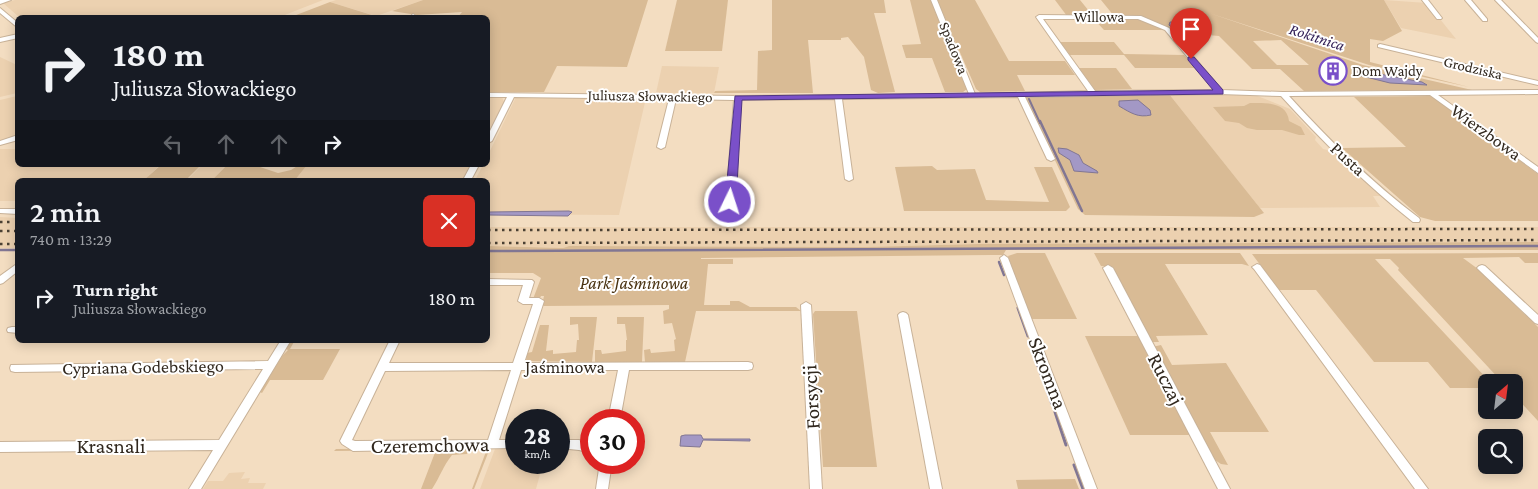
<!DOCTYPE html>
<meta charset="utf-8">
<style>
body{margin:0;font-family:"Crimson Pro",serif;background:#242831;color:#f1f3f6;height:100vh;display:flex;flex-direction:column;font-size:19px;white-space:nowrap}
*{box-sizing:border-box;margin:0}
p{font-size:16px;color:#9ea1a6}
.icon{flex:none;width:28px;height:28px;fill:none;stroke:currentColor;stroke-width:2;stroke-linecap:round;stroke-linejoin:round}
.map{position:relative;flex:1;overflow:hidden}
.drawer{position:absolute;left:15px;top:178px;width:475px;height:165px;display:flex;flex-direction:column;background:#171b24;border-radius:8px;box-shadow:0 2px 12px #0003}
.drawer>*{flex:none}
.guide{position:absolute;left:15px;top:15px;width:475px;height:152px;border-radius:8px;box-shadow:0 2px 12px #0003;background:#171b24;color:#f1f3f6;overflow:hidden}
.needle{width:32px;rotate:28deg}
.tools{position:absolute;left:1478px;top:374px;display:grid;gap:10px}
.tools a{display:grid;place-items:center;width:45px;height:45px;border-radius:8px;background:#171b24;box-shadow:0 2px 12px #0003;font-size:25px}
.speed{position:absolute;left:505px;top:409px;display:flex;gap:10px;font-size:25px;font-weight:700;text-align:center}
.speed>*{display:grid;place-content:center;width:65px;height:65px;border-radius:50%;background:#171b24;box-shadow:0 2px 12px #0003;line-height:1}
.speed small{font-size:12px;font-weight:400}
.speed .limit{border:8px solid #d22;background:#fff;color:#111}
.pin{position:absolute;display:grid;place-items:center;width:42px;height:42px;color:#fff;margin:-51px -21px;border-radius:50% 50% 50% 0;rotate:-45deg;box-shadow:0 0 5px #0007}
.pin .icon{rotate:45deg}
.me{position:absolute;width:55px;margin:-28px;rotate:4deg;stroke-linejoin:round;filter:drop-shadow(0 0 4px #0008)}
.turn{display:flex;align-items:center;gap:18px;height:105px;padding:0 15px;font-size:22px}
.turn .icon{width:65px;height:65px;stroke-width:2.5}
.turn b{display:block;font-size:35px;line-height:42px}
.lanes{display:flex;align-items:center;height:48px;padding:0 15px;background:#0003;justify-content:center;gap:25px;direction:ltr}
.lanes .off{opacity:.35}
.round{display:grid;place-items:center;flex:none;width:52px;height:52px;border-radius:8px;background:#242831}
.summary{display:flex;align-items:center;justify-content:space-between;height:85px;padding:0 15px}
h1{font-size:30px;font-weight:600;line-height:38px}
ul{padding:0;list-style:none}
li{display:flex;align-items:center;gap:15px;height:70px;padding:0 15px}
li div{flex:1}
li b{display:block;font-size:19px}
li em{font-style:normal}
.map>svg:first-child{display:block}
.built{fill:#ecd1b0}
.green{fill:#d9bb95;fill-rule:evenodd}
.water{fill:#a398c5;stroke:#817693}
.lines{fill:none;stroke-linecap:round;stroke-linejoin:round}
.stream-far2{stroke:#817693;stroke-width:2}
.stream-far1{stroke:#817693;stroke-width:2.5}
.stream{stroke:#817693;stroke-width:3}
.street-casing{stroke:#c8b298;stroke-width:2}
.street{fill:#fff;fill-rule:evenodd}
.rail{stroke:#4a4033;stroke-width:2.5;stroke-dasharray:2.5 4.5;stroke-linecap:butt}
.route{fill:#7a50c9;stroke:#4f3483}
.labels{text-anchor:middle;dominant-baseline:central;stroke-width:4;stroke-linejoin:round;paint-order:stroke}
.far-street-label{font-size:15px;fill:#31281e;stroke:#fff}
.far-poi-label{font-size:15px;fill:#31281e;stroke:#fff;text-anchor:start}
.far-water-label{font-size:16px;font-style:italic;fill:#301d54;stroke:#fff}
.street-label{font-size:18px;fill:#31281e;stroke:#fff}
.park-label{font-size:18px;font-style:italic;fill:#493211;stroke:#fff}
.near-street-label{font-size:21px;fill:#31281e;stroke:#fff}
</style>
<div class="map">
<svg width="1538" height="489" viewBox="0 0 1538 489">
<rect width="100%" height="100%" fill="#f3ddc1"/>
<g class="built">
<path d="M 15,0 L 323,0 L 277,18 L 19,17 L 3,3 Z"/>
<path d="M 336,0 L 423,0 L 376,16 L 330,2 Z"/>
<path d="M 1384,0 L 1427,3 L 1456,39 L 1401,28 Z"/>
<path d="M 0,57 L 17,65 L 17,93 L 0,97 Z"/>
<path d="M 662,66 L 719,67 L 714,93 L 656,93 Z"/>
<path d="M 1169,94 L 1255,95 L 1290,109 L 1316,137 L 1315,140 L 1323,149 L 1336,152 L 1381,196 L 1373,196 L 1380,207 L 1260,208 Z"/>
<path d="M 17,96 L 17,136 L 0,141 L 0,100 Z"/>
<path d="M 488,97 L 502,97 L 504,102 L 488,132 Z"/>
<path d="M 516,97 L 646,98 L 619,215 L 488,214 L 488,180 L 475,180 L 483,165 L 488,165 L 488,155 Z"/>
<path d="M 0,149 L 17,149 L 18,165 L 160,165 L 144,180 L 18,180 L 17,201 L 0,201 Z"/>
<path d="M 202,165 L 226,165 L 212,180 L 187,180 Z"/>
<path d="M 307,165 L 470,165 L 462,180 L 295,180 Z"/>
<path d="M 0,217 L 17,218 L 17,248 L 0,248 Z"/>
<path d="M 488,227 L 1538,227 L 1538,242 L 977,244 L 866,247 L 569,246 L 563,248 L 488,246 Z"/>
<path d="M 495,449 L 516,449 L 516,462 L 543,463 L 536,489 L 480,489 Z"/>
<path d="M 245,472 L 241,479 L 250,478 L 248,483 L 266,483 L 263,489 L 203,489 L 208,481 L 223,481 L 229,473 Z"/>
</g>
<g class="green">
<path d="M 423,0 L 648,0 L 627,67 L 557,66 L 544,92 L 488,92 L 488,18 L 458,17 L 462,12 L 417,15 L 392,11 Z"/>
<path d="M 677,0 L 728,0 L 722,51 L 665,51 Z"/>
<path d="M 772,0 L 884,0 L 886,13 L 874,13 L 895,92 L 878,93 L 871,90 L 864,57 L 848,37 L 841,38 L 841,40 L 808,40 L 813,93 L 714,93 L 715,91 L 757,90 L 758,51 L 772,50 Z"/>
<path d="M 910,0 L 932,0 L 967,89 L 963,92 L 945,92 L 932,58 L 906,58 L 902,45 L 921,44 Z"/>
<path d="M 937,0 L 975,0 L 1009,61 L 1065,61 L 1075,75 L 1017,75 L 1025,91 L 980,92 L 976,89 Z"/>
<path d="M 1055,0 L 1080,0 L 1093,16 L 1067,16 Z"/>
<path d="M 1101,0 L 1384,0 L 1402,31 L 1383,41 L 1370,39 L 1370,62 L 1469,87 L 1369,65 L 1209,13 L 1363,65 L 1472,90 L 1304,91 L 1280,69 L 1252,69 L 1219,36 L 1173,32 L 1170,29 L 1141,16 L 1114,16 ZM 1281,40 L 1309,65 L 1277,65 L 1253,41 Z"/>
<path d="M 330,2 L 375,16 L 376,16 L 291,17 Z"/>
<path d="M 1139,18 L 1163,30 L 1104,30 L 1094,19 Z"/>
<path d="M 1060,42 L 1114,42 L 1124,54 L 1184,55 L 1196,68 L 1135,68 L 1124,55 L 1070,55 Z"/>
<path d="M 1079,68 L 1116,68 L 1132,89 L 1095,90 Z"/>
<path d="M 1169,94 L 1264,213 L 1254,217 L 1085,215 L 1078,209 L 1026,99 L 1028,97 Z"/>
<path d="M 1434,96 L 1538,174 L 1538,221 L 1435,221 L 1420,217 L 1342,148 L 1406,147 L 1354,97 Z"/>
<path d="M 1250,103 C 1264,103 1287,101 1289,121 L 1301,127 L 1305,135 L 1299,135 L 1282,130 L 1257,130 L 1247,128 L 1239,123 L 1225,121 L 1213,107 L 1244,106 Z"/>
<path d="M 161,165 L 201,165 L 186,180 L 144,180 Z"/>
<path d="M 227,165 L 254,165 L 278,173 L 291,170 L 299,165 L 307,165 L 295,180 L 212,180 Z"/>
<path d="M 932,166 L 937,170 L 975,169 L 986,200 L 1049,202 L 1034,167 L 1052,167 L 1070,207 L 1066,211 L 904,211 L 895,167 Z"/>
<path d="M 1538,242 L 1538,250 L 1006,250 L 1003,255 L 991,255 L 701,258 L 701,259 L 733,259 L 733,264 L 708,264 L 704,305 L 730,305 L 730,301 L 739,301 L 750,307 L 796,307 L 801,311 L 696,311 L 685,362 L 645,362 L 644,350 L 650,349 L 651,353 L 675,351 L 674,340 L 676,339 L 672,323 L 664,324 L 663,311 L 669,309 L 669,305 L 544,306 L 542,305 L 544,296 L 541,296 L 539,300 L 533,299 L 541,278 L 533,273 L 488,273 L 488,246 L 563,248 L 569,246 L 866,247 L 977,244 Z"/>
<path d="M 1017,253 L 1045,253 L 1077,319 L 1030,319 L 1008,256 Z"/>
<path d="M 1094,253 L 1240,253 L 1249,266 L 1242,264 L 1165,264 L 1208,335 L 1156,336 L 1159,342 L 1151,342 L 1113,267 L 1101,266 Z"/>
<path d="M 1538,253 L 1538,263 L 1525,263 L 1519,257 L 1463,258 L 1478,269 L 1538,327 L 1538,421 L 1514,395 L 1514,382 L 1502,382 L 1398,270 L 1399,268 L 1390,259 L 1375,259 L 1490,382 L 1486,382 L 1486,388 L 1450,388 L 1428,362 L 1374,362 L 1316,290 L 1279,290 L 1252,254 Z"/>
<path d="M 815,311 L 857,311 L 877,467 L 823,467 L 813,314 Z"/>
<path d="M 570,317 L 597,317 L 592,362 L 526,361 L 527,353 L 532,352 L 540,325 L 549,325 L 546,351 L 553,350 L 553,354 L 576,352 L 577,340 L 579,340 L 578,324 L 570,325 Z"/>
<path d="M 617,317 L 644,317 L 642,362 L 595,362 L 595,350 L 601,350 L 602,354 L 626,351 L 626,340 L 627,340 L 625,324 L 617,324 Z"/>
<path d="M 1085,336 L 1138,336 L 1191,435 L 1130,435 Z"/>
<path d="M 291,340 L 295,340 L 290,349 L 340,349 L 323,380 L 270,380 L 262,393 L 260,392 L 282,356 L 288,350 L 286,349 Z"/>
<path d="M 1161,345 L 1172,365 L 1226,363 L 1269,432 L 1210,432 L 1228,465 L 1221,464 L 1212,458 L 1152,347 Z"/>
<path d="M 490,448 L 474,489 L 472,489 L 487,449 L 469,449 L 467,454 L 452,455 C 443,466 440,477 432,489 L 421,489 L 436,450 L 334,451 L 336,449 Z"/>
<path d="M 1075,479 L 1079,489 L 1018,489 L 1016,480 Z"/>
</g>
<g class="water">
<path d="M 1170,22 L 1198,24 L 1207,30 L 1207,33 C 1196,35 1178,34 1169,25 Z"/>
<path d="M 1358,70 L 1422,82 L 1427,85 L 1390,83 L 1358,75 Z"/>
<path d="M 1138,100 L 1150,110 L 1151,115 C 1138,118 1131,113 1119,106 L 1119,101 Z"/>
<path d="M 1058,148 L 1067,149 L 1079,155 L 1083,163 L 1097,171 L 1098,173 L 1074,171 L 1070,160 L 1059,153 Z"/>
<path d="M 569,211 L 572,212 L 568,216 L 488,215 L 488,212 Z"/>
<path d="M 685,435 L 701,435 L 703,439 L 750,439 L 750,441 L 703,440 L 700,447 L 680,446 L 681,436 Z"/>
</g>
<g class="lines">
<path class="stream-far2" d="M 1029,99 L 1040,123"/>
<g class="stream-far1">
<path d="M 1040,121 L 1082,211"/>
<path d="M 0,250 L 18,250"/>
<path d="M 488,251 L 1538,246"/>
<path d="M 999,262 L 1004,275"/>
</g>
<g class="stream">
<path d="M 1018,308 L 1028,336"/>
<path d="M 1031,346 L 1038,366"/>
<path d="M 1041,374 L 1052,404"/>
<path d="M 1055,412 L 1066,445"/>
<path d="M 1074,465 L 1083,489"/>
</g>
<g class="street-casing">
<g id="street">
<path d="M 0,0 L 11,0 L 0,4 Z"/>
<path d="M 931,0 L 937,0 L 975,94 L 1088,91 L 1036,17 L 1039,15 L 1141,16 L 1169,28 L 1222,90 L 1283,92 L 1538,90 L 1538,94 L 1438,95 L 1538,167 L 1538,173 L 1430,95 L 1289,96 C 1329,140 1371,182 1419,218 L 1420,220 L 1419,222 L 1413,222 C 1365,184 1322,141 1281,96 L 1220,94 L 1025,97 L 1055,159 L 1051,161 L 1047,159 L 1018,97 L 842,99 L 853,179 L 849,181 L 845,179 L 835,99 L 741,100 L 734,202 L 730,204 L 726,202 L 734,100 L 676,99 L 665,147 L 661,149 L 657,147 L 669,99 L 514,97 L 492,141 L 488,143 L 488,135 L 507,97 L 488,97 L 488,93 L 738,96 L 969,94 ZM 1043,19 L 1138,19 L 1165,30 L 1215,90 L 1095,91 Z"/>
<path d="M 1422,0 L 1428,0 L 1442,18 L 1441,19 L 1437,19 Z"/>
<path d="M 1465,0 L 1471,0 L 1487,19 L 1487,21 L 1483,21 Z"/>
<path d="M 1495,0 L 1501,0 L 1538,38 L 1538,43 L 1536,42 Z"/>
<path d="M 0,8 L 18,23 L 18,28 L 0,13 Z"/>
<path d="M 413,14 L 416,16 L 415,18 L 409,18 Z"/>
<path d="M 18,34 L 18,38 L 0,42 L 0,38 Z"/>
<path d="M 1380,44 L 1538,81 L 1538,85 L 1378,47 L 1378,45 Z"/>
<path d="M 18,135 L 18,140 L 0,145 L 0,141 Z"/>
<path d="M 471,165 L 479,165 L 471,180 L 463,180 Z"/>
<path d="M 0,209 L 18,209 L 18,214 L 0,213 Z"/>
<path d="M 1004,255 L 1008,258 L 1097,489 L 1085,489 L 1000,258 Z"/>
<path d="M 18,263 L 18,271 L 3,283 L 0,284 L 0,276 Z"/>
<path d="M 1257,264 L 1260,265 L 1428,489 L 1415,489 L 1254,269 L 1252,267 Z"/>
<path d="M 1108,265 L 1113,268 L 1230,489 L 1218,489 L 1103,268 Z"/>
<path d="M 1482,265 L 1485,266 L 1538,315 L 1538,324 L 1535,323 L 1479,270 L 1477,268 L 1479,266 Z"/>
<path d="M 488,279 L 532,280 L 534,282 L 529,298 L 539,298 L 544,301 L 524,363 L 748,362 L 752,363 L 753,366 L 752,369 L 748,370 L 629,370 L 620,420 L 608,420 L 618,370 L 521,370 L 499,440 L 516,440 L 516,448 L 353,451 L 342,444 L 340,441 L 390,340 L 400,340 L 389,363 L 513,363 L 533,304 L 523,304 L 518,301 L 523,285 L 488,285 ZM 511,370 L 488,440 L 355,441 L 352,440 L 385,371 Z"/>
<path d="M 806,302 L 811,305 L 822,489 L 810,489 L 801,305 Z"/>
<path d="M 903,312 L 906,313 L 908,315 L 942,489 L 930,489 L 898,315 L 900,313 Z"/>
<path d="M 12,327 L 18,327 L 18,333 L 8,332 L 7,330 L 8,328 Z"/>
<path d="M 281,340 L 291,340 L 201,489 L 189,489 L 213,450 L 0,452 L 0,442 L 219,440 L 263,369 L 15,372 L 11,371 L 10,368 L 11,365 L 268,361 Z"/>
<path d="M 559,440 L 579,440 L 591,445 L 591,453 L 579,450 L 559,448 Z"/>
<path d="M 600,462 L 612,462 L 608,489 L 596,489 Z"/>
</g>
</g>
<use href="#street" class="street"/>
<g class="rail">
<path d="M 0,222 L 10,222"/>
<path d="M 488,230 L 1538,229"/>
<path d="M 0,231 L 18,231"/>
<path d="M 488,243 L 1538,240"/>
<path d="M 0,244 L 18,244"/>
</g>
</g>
<path class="route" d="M 1188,57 L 1194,57 L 1223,90 L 1223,94 L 742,100 L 736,202 L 730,206 L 725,202 L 735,96 L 1213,90 L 1188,60 Z"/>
<defs>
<g id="building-ring" transform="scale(1.4375)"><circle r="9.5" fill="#fff" stroke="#7a50c9" stroke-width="1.5"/><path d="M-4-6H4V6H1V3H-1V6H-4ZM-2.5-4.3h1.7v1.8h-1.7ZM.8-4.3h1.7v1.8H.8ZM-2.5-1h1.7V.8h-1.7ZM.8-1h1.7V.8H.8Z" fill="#7a50c9"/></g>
</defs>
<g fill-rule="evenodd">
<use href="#building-ring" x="1333" y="71"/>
</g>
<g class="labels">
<g class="far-street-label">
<text x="1099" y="17">Willowa</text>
<text transform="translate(954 48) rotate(68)">Spadowa</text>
<text transform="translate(1473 68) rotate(13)">Grodziska</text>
<text transform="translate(650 96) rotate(1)">Juliusza Słowackiego</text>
</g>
<g class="far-poi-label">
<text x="1352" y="71">Dom Wajdy</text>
</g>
<g class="far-water-label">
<text transform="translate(1317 37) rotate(18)">Rokitnica</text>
</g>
<g class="street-label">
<text transform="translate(1486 132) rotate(36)">Wierzbowa</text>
<text transform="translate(1348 159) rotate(43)">Pusta</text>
<text transform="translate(143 367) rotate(-1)">Cypriana Godebskiego</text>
<text x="565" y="367">Jaśminowa</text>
</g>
<g class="park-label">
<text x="634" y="283">Park Jaśminowa</text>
</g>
<g class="near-street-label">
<text transform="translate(1048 373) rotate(69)">Skromna</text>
<text transform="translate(1166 379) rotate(63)">Ruczaj</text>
<text transform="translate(811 397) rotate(-93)">Forsycji</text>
<text transform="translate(430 445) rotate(-1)">Czeremchowa</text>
<text x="111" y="446">Krasnali</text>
</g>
</g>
</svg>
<div class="tools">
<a><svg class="needle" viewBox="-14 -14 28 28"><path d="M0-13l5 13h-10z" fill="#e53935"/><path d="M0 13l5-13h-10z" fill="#9ea1a6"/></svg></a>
<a><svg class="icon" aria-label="search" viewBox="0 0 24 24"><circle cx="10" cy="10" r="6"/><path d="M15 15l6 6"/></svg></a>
</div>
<div class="speed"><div>28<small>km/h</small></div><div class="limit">30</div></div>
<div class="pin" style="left:1191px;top:59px;background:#d93025"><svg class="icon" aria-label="arrive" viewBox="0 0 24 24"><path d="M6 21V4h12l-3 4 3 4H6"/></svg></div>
<svg class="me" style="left:730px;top:202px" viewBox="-20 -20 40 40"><circle r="17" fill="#7a50c9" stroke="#fff" stroke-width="3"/><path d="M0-11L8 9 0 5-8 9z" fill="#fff"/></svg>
<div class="guide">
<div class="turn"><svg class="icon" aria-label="right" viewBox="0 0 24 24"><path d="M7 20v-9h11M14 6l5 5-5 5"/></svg><div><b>180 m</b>Juliusza Słowackiego</div></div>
<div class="lanes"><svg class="icon off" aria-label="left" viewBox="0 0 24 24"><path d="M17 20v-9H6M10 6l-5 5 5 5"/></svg><svg class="icon off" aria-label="ahead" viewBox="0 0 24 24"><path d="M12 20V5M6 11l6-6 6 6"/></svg><svg class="icon off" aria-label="ahead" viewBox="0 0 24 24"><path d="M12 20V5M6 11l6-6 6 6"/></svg><svg class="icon" aria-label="right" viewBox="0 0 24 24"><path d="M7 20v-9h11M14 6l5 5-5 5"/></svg></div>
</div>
<section class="drawer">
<div class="summary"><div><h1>2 min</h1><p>740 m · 13:29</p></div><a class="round" style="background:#d93025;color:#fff"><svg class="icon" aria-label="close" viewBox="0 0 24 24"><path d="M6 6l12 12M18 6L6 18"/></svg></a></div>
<ul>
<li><svg class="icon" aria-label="right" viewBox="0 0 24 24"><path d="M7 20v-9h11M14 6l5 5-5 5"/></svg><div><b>Turn right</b><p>Juliusza Słowackiego</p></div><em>180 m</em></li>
</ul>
</section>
</div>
